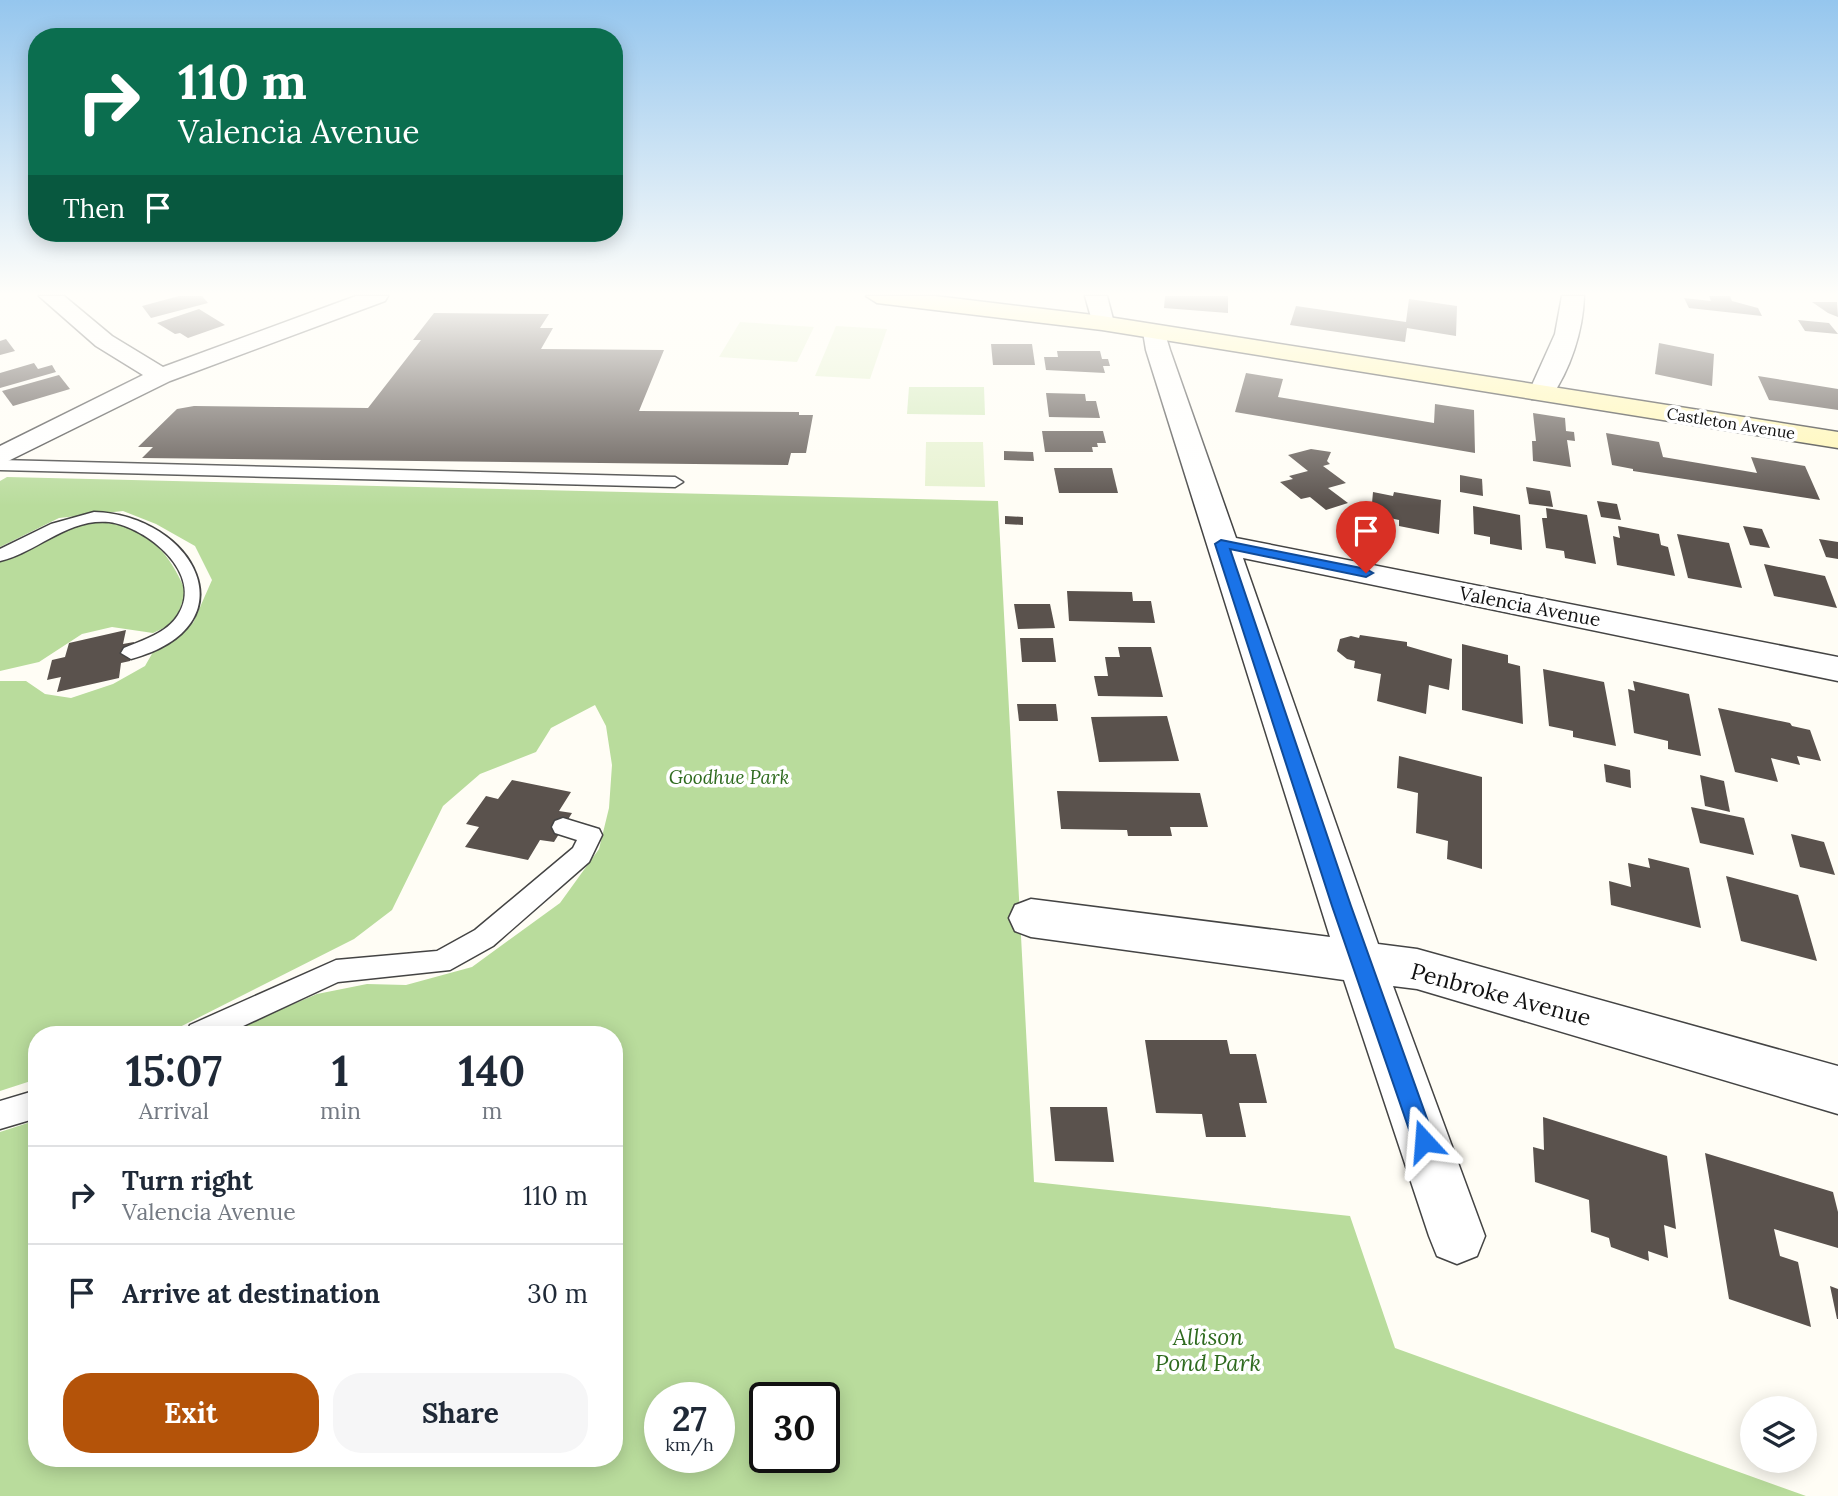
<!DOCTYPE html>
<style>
body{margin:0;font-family:Lora,serif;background:#f6f6f7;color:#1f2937;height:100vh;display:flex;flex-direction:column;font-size:26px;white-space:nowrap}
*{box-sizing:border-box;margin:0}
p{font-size:23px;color:#747a83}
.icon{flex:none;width:38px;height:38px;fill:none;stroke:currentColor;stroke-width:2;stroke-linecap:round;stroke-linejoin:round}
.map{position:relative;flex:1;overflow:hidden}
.panel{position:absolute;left:28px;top:1026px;width:595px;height:441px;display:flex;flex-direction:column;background:#fff;border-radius:28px;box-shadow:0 4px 18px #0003}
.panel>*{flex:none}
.banner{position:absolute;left:28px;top:28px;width:595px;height:214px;border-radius:28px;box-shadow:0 4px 18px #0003;background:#0b6e4f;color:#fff;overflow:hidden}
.fabs{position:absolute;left:1740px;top:1396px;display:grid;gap:14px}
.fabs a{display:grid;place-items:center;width:77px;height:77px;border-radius:50%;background:#fff;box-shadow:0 4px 18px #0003;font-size:35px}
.speed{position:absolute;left:644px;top:1382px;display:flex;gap:14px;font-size:35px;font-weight:700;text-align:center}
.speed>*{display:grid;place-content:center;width:91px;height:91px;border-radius:50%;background:#fff;box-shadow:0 4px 18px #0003;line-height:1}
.speed small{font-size:18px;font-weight:400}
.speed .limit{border:4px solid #111;border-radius:10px;background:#fff;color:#111}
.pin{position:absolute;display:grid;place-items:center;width:60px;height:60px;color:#fff;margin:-72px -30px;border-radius:50% 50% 50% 0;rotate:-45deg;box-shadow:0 0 7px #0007}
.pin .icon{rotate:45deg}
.me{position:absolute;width:77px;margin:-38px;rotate:341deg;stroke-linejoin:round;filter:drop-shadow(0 0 5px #0008)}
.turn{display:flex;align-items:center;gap:24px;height:147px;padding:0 35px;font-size:32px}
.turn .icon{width:91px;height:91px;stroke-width:2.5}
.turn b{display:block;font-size:49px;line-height:60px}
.then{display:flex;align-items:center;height:66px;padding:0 35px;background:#0003;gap:14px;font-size:26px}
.eta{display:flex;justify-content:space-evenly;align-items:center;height:119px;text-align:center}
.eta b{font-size:42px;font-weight:800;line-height:49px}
.cta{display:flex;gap:14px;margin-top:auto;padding:14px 35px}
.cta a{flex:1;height:80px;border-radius:28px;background:#b45309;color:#fff;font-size:28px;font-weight:800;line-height:80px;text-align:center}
.cta a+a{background:#f6f6f7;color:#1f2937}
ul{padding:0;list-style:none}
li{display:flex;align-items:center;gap:21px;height:98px;padding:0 35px;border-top:2px solid #e0e1e3}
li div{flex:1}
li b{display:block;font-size:26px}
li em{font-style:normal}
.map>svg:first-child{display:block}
.green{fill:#d5ebbd}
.forest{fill:#b9dc9c;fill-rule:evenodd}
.pitch{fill:#e6f2cf}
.building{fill:#5a524d}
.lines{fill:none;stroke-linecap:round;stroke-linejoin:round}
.lane-casing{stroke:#444;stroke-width:3}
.street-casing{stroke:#444;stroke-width:3}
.secondary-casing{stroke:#333;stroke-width:3}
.lane{fill:#fff;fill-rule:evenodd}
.street{fill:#fff;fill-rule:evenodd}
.secondary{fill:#fff6b0;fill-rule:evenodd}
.route{fill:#1a73e8;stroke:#114b97;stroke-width:2}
.labels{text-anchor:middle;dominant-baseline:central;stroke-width:7;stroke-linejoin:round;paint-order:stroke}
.far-street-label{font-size:16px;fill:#111;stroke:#fff}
.street-label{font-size:19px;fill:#111;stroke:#fff}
.park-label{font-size:19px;font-style:italic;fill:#2f6b1f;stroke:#fff}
.near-street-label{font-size:23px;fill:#111;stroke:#fff}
.near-park-label{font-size:23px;font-style:italic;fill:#2f6b1f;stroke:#fff}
</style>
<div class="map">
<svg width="1838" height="1496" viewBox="0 0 1838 1496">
<rect width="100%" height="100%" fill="#fffdf5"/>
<path class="green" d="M 909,387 L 984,387 L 985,415 L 907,414 Z"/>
<g class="forest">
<path d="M 7,477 L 998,501 L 1034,1182 L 1350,1216 L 1395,1348 L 1806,1496 L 0,1496 L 0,1132 L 37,1120 L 37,1458 L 614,1458 L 614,1034 L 223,1034 L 317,994 L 367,984 L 406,985 L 472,967 L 560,903 L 599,849 L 609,808 L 612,765 L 606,726 L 595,705 L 551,728 L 536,752 L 480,774 L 443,806 L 392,910 L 354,939 L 166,1034 L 37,1034 L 37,1079 L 0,1091 L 0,681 L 26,681 L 45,694 L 71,698 L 113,684 L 145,666 L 153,652 L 193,623 L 212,580 L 195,546 L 156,524 L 123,511 L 59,518 L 0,547 L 0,481 ZM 660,1398 L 719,1398 L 719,1458 L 660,1458 ZM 765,1398 L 824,1398 L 824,1458 L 765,1458 Z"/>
<path d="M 91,522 C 142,522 167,547 186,592 L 178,614 L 168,626 L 153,633 L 112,627 L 82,634 L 39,662 L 0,671 L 0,561 L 64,530 Z"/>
</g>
<g class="pitch">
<path d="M 740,322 L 814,327 L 797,362 L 719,357 Z"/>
<path d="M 836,326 L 887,329 L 870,379 L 815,376 Z"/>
<path d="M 926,442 L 983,442 L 985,487 L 925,486 Z"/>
</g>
<g class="building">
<path d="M 179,296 L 202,296 L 208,303 L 151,318 L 142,306 Z"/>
<path d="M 1165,296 L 1228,296 L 1228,313 L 1164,308 Z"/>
<path d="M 1709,296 L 1730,296 L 1732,301 L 1758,308 L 1762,316 L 1689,308 L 1684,298 L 1711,301 Z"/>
<path d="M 1409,299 L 1457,306 L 1456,336 L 1407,328 L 1405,342 L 1290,325 L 1296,306 L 1406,322 Z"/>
<path d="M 1812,302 L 1837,302 L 1838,317 L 1828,313 Z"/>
<path d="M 199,309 L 225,325 L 188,338 L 180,333 L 175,334 L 157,323 Z"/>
<path d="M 434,313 L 549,314 L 540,328 L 553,328 L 541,349 L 664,350 L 639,411 L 799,412 L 799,415 L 813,415 L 806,453 L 791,453 L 788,465 L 142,458 L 153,447 L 138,447 L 177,409 L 194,406 L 368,408 L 421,340 L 413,340 Z"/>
<path d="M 1798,320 L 1829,323 L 1838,334 L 1805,331 Z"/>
<path d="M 6,339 L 15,351 L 0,355 L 0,341 Z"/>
<path d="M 1659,343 L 1714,354 L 1712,386 L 1655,374 Z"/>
<path d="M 991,344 L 1032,344 L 1035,365 L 993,365 Z"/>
<path d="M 1057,351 L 1100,351 L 1102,359 L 1108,359 L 1110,366 L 1103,366 L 1105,373 L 1046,370 L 1044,357 L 1058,357 Z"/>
<path d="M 34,363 L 38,369 L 52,365 L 56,372 L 0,388 L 0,373 Z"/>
<path d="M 1246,373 L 1283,379 L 1278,397 L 1434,423 L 1435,404 L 1474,410 L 1475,453 L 1235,412 Z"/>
<path d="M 59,375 L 70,389 L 13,406 L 2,391 Z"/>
<path d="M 1758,376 L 1838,389 L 1838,410 L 1769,400 Z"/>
<path d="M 1046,393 L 1085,394 L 1086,401 L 1096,401 L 1100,418 L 1049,417 Z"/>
<path d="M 1533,413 L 1565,418 L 1566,431 L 1574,432 L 1575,441 L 1567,440 L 1571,467 L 1533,461 L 1532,441 L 1536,441 Z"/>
<path d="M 1042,431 L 1103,431 L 1106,443 L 1097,443 L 1098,447 L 1092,447 L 1093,452 L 1045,452 Z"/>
<path d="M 1606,433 L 1659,442 L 1663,457 L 1757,473 L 1751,457 L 1805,466 L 1820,500 L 1633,471 L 1633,469 L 1612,465 Z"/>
<path d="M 1311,449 L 1331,452 L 1327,461 L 1330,464 L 1323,466 L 1346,483 L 1328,488 L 1348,503 L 1326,510 L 1310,497 L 1301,499 L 1280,482 L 1293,479 L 1289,476 L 1308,471 L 1288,455 Z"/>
<path d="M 1004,451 L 1033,452 L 1034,461 L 1004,460 Z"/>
<path d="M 1054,468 L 1112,468 L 1118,493 L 1059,493 Z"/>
<path d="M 1460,475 L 1482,479 L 1483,496 L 1460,492 Z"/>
<path d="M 1526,487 L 1550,491 L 1553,507 L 1529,504 Z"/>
<path d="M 1373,492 L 1393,496 L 1394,492 L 1441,500 L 1439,534 L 1399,526 L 1399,520 L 1371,514 Z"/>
<path d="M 1597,501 L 1617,504 L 1621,520 L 1601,517 Z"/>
<path d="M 1473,506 L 1520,515 L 1522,550 L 1490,544 L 1490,537 L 1474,534 Z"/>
<path d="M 1546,508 L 1587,515 L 1596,564 L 1565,558 L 1564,551 L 1546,548 L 1542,518 L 1547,518 Z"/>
<path d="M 1005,516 L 1023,517 L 1023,525 L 1005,524 Z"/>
<path d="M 1618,526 L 1659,534 L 1661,545 L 1668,547 L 1675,576 L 1617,565 L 1613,536 L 1620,538 Z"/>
<path d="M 1743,526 L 1762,529 L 1770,548 L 1750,545 Z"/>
<path d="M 1677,534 L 1729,543 L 1742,588 L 1688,578 Z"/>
<path d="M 1819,539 L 1838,542 L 1838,559 L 1826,557 Z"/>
<path d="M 1764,564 L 1825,576 L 1837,608 L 1774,596 Z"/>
<path d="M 1067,591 L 1132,592 L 1133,601 L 1151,601 L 1155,623 L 1069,621 Z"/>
<path d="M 1014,604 L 1050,604 L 1055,628 L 1018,629 Z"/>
<path d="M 126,630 L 123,644 L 134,642 L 130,661 L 121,663 L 119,678 L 57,692 L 61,677 L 47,680 L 52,660 L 65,657 L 69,643 Z"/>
<path d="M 1360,635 L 1407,642 L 1407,646 L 1452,659 L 1449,690 L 1429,685 L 1426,714 L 1377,701 L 1381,674 L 1354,668 L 1355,661 L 1347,659 L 1337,651 L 1340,639 L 1351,636 L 1359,638 Z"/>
<path d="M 1020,638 L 1053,638 L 1056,662 L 1022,662 Z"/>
<path d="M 1462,644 L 1508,655 L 1508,663 L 1520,666 L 1523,724 L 1462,710 Z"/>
<path d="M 1118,647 L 1151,647 L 1163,697 L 1098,696 L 1094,676 L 1108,676 L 1105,657 L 1120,657 Z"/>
<path d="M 1543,669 L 1604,682 L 1616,746 L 1573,737 L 1573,731 L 1549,726 Z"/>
<path d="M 1633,681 L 1689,694 L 1701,756 L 1668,749 L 1668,741 L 1634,733 L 1628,689 L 1635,691 Z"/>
<path d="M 1017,704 L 1056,704 L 1058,721 L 1019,721 Z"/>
<path d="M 1718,708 L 1790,723 L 1792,726 L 1810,730 L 1821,761 L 1797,756 L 1800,765 L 1771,758 L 1778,782 L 1735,772 Z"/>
<path d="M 1167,716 L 1179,761 L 1099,762 L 1091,717 Z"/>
<path d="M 1399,756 L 1482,777 L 1482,869 L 1447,859 L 1448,841 L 1416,833 L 1418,793 L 1397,788 Z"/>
<path d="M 1604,764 L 1630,770 L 1631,788 L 1606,782 Z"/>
<path d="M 1700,775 L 1724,781 L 1730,812 L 1705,806 Z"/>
<path d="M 512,780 L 571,792 L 559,811 L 572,813 L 554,842 L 540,840 L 528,860 L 465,847 L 479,827 L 466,824 L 486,796 L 498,799 Z"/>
<path d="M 1057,791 L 1200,793 L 1208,827 L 1170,827 L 1172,836 L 1128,836 L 1127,830 L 1061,829 Z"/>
<path d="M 1691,807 L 1744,818 L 1754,855 L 1700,843 Z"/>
<path d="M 1791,834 L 1824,842 L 1835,875 L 1800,867 Z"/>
<path d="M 1648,858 L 1689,868 L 1701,928 L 1611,905 L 1609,881 L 1631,887 L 1628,863 L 1650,868 Z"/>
<path d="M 1726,876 L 1798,895 L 1817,961 L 1741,941 Z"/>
<path d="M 1145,1040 L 1227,1040 L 1230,1054 L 1256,1054 L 1267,1103 L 1239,1103 L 1246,1137 L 1206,1137 L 1202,1114 L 1156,1113 Z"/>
<path d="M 1050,1107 L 1107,1107 L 1114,1162 L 1055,1161 Z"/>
<path d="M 1543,1117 L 1667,1156 L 1676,1229 L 1664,1225 L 1668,1258 L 1648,1251 L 1649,1261 L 1611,1247 L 1609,1238 L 1591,1232 L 1589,1200 L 1535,1182 L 1533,1147 L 1544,1150 Z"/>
<path d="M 1705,1153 L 1833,1192 L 1838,1212 L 1838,1248 L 1774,1229 L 1780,1256 L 1798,1262 L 1811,1327 L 1729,1299 Z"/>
<path d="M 1830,1286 L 1838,1289 L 1838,1319 L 1837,1319 Z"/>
</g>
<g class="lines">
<g class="lane-casing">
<g id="lane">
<path d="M 0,460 L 675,477 L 683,482 L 675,487 L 0,470 Z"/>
<path d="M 94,512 C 194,515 254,626 131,659 L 121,653 L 124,648 C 143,640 167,633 178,615 C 205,574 147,527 109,522 C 67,518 38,552 0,561 L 0,549 L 51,524 Z"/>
<path d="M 563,818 L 599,829 L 602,835 L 589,862 L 493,946 L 450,970 L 338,982 L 226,1034 L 186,1034 L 190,1025 L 336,960 L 437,951 L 475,930 L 573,848 L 577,840 L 555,833 L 552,827 L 555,821 Z"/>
<path d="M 37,1090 L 37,1118 L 0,1129 L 0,1101 Z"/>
</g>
</g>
<g class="street-casing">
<g id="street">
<path d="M 39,296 L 64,296 L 112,336 L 163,367 L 356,296 L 388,296 L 385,301 L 170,381 L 0,465 L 0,446 L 143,375 L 96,346 Z"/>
<path d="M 1085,296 L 1107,296 L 1114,323 L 1110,328 L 1094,328 Z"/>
<path d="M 1562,296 L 1584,296 C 1583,332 1570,370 1550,399 L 1532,399 L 1528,394 L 1555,334 Z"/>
<path d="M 1155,325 L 1163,327 L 1170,350 L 1236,538 L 1838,657 L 1838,681 L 1243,558 L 1378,944 L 1417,949 L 1838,1066 L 1838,1114 L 1417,989 L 1393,986 L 1485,1236 L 1477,1256 L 1457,1264 L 1437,1256 L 1429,1236 L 1344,980 L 1031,937 L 1015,931 L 1009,918 L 1015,905 L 1031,899 L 1330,937 L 1146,350 L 1143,332 L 1147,327 Z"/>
</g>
</g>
<g class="secondary-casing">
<path id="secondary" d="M 866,296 L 935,296 L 1102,316 L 1838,432 L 1838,448 L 1102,330 L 877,303 Z"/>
</g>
<use href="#lane" class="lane"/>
<use href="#street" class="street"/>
<use href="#secondary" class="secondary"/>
</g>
<linearGradient id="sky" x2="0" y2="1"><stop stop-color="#95c6ee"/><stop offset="0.58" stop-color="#fffefa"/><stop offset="1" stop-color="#fffefa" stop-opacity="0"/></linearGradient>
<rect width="1838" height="506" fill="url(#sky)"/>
<path class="route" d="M 1221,540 L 1366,569 L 1373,573 L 1366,577 L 1230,549 L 1351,906 L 1435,1141 L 1432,1148 L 1424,1152 L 1416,1148 L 1413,1141 L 1332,906 L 1215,544 Z"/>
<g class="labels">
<g class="far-street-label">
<text transform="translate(1731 423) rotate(9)">Castleton Avenue</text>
</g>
<g class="street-label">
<text transform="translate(1530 606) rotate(11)">Valencia Avenue</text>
</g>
<g class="park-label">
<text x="729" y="777">Goodhue Park</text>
</g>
<g class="near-street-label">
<text transform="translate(1501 994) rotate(15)">Penbroke Avenue</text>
</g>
<g class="near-park-label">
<text x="1208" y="1336">Allison<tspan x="1208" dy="26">Pond Park</tspan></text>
</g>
</g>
</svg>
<div class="fabs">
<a><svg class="icon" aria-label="layers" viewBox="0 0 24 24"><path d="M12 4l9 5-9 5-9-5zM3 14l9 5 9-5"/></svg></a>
</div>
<div class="speed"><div>27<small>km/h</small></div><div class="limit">30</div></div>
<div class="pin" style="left:1366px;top:573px;background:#d93025"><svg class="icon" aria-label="arrive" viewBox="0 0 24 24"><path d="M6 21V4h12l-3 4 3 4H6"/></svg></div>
<svg class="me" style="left:1424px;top:1141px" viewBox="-20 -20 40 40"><path d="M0-17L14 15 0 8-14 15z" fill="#1a73e8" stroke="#fff" stroke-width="4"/></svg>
<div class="banner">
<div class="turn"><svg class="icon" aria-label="right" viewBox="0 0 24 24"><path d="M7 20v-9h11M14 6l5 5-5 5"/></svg><div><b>110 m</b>Valencia Avenue</div></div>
<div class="then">Then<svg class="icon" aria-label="arrive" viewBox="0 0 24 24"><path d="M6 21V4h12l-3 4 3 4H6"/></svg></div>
</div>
<section class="panel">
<div class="eta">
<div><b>15:07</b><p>Arrival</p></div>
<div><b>1</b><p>min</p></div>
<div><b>140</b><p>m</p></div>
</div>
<ul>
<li><svg class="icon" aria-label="right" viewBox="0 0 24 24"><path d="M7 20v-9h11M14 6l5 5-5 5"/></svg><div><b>Turn right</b><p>Valencia Avenue</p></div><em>110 m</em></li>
<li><svg class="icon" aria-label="arrive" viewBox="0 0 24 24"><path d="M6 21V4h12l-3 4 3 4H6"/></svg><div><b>Arrive at destination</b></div><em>30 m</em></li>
</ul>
<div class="cta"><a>Exit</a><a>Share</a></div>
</section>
</div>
